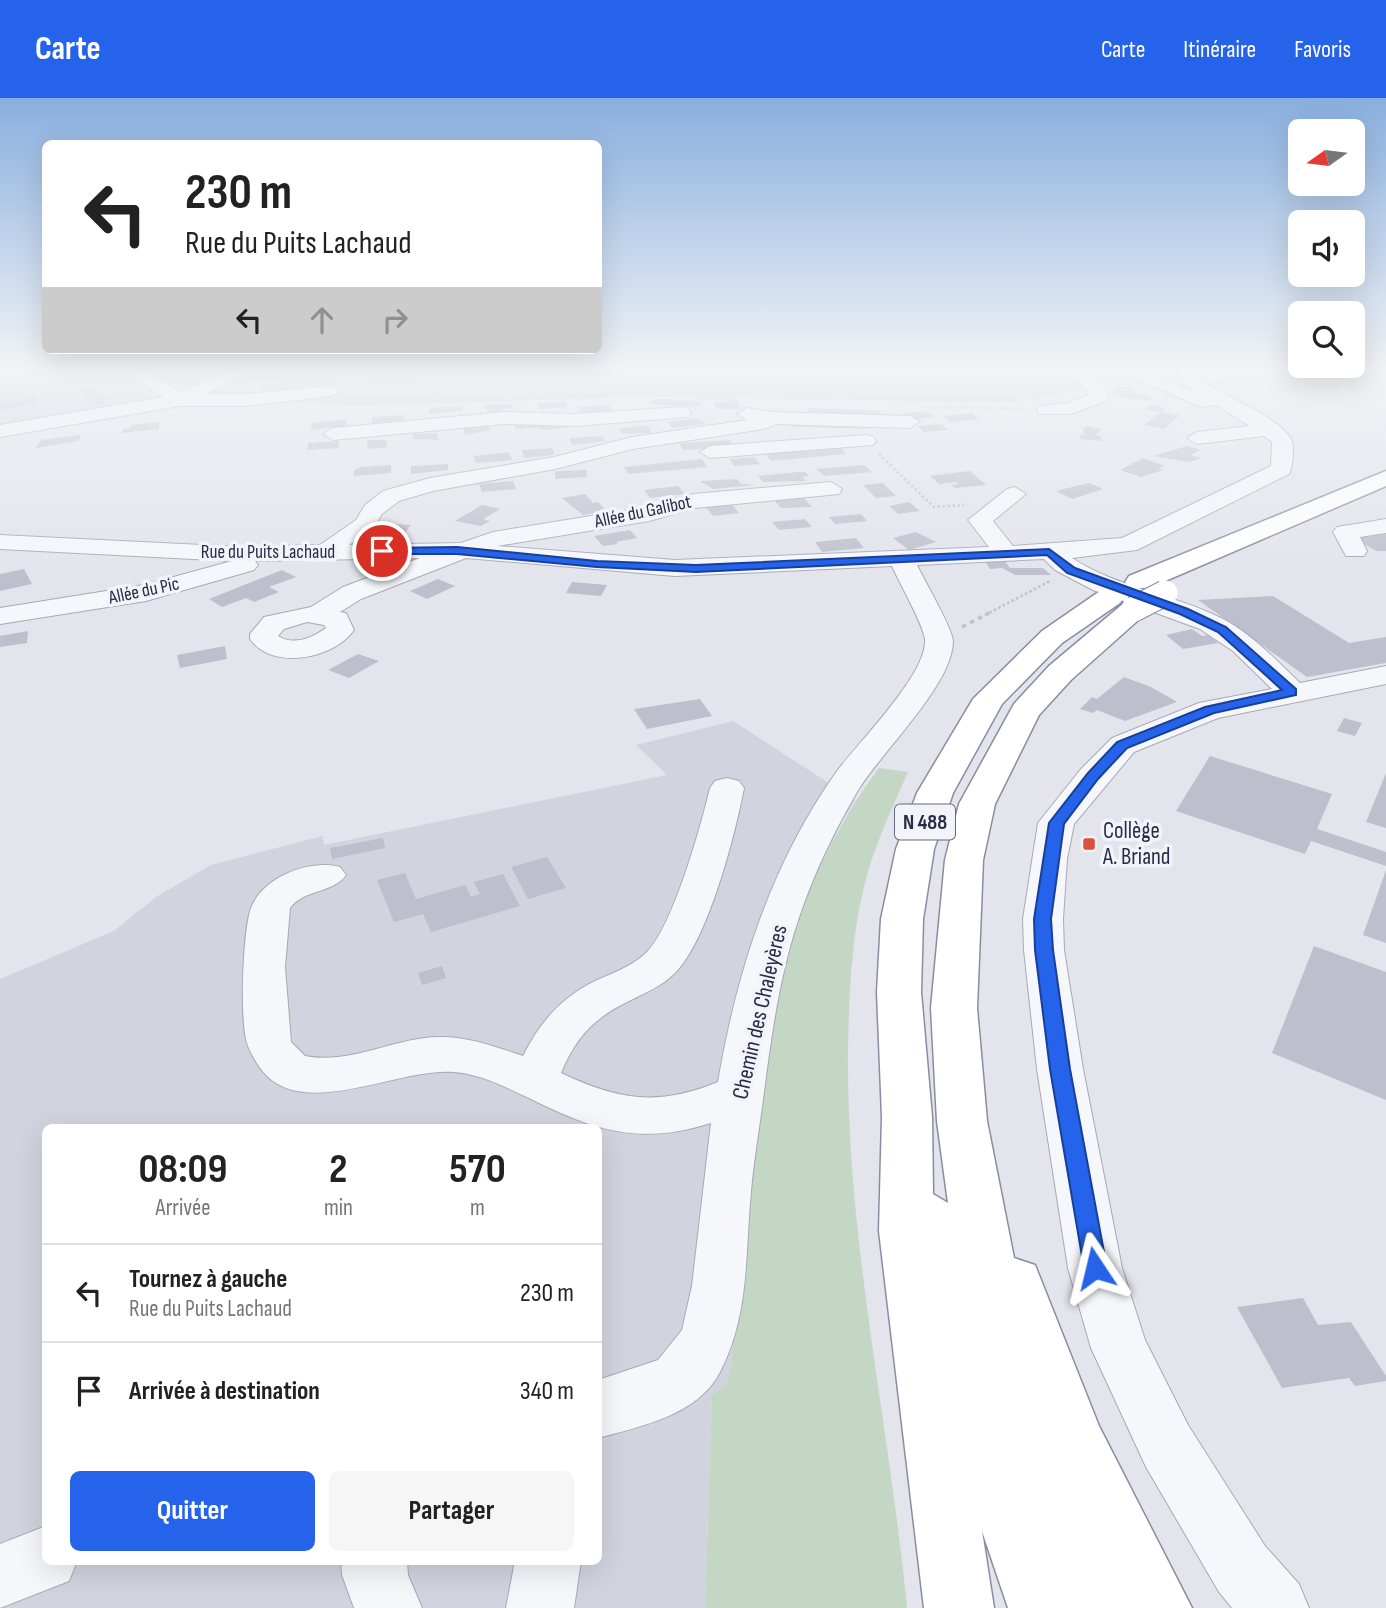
<!DOCTYPE html>
<html lang="fr">
<meta charset="utf-8">
<style>
body{margin:0;font-family:"Sofia Sans Condensed",sans-serif;background:#f6f6f6;color:#222;height:100vh;display:flex;flex-direction:column;font-size:26px;white-space:nowrap}
*{box-sizing:border-box;margin:0}
p{font-size:23px;color:#767676}
.icon{flex:none;width:38px;height:38px;fill:none;stroke:currentColor;stroke-width:2;stroke-linecap:round;stroke-linejoin:round}
.map{position:relative;flex:1;overflow:hidden}
.sheet{position:absolute;left:42px;top:1026px;width:560px;height:441px;display:flex;flex-direction:column;background:#fff;border-radius:10px;box-shadow:0 7px 28px #0002}
.sheet>*{flex:none}
.top-card{position:absolute;left:42px;top:42px;width:560px;height:214px;border-radius:10px;box-shadow:0 7px 28px #0002;background:#fff;color:#222;overflow:hidden}
.needle{width:46px;rotate:256deg}
.buttons{position:absolute;left:1288px;top:21px;display:grid;gap:14px}
.buttons a{display:grid;place-items:center;width:77px;height:77px;border-radius:10px;background:#fff;box-shadow:0 7px 28px #0002;font-size:35px}
.pin{position:absolute;display:grid;place-items:center;width:60px;height:60px;color:#fff;margin:-30px;border:4px solid #fff;border-radius:50%;box-shadow:0 2px 7px #0007}
.me{position:absolute;width:77px;margin:-38px;rotate:350deg;stroke-linejoin:round;filter:drop-shadow(0 0 5px #0008)}
.turn{display:flex;align-items:center;gap:24px;height:147px;padding:0 28px;font-size:32px}
.turn .icon{width:91px;height:91px;stroke-width:2.5}
.turn b{display:block;font-size:49px;line-height:60px}
.lanes{display:flex;align-items:center;height:66px;padding:0 28px;background:#0003;justify-content:center;gap:35px;direction:ltr}
.lanes .off{opacity:.35}
.eta{display:flex;justify-content:space-evenly;align-items:center;height:119px;text-align:center}
.eta b{font-size:42px;font-weight:700;line-height:49px}
.cta{display:flex;gap:14px;margin-top:auto;padding:14px 28px}
.cta a{flex:1;height:80px;border-radius:10px;background:#2563eb;color:#fff;font-size:28px;font-weight:700;line-height:80px;text-align:center}
.cta a+a{background:#f6f6f6;color:#222}
ul{padding:0;list-style:none}
li{display:flex;align-items:center;gap:21px;height:98px;padding:0 28px;border-top:2px solid #e0e0e0}
li div{flex:1}
li b{display:block;font-size:26px}
li em{font-style:normal}
header{display:flex;align-items:center;gap:42px;box-sizing:border-box;height:98px;padding:0 35px;background:#2563eb;color:#fff}
header strong{font-size:33px}
nav{display:flex;gap:38px;margin-inline-start:auto;font-size:24px}
.map>svg:first-child{display:block}
.built{fill:#d1d3de;fill-rule:evenodd}
.green{fill:#c4d7c4}
.building{fill:#bdbfcd}
.lines{fill:none;stroke-linecap:round;stroke-linejoin:round}
.minor-casing{stroke:#a7a9b7;stroke-width:2}
.highway-casing{stroke:#898da4;stroke-width:3}
.path-far1{stroke:#c1c2cb;stroke-width:2.5;stroke-dasharray:2.5 2.5;stroke-linecap:butt}
.path{stroke:#c1c2cb;stroke-width:3.5;stroke-dasharray:4.5 4.5;stroke-linecap:butt}
.minor{fill:#f6f7fa;fill-rule:evenodd}
.highway{fill:#fff;fill-rule:evenodd}
.highway-bridge-casing{stroke:#898da4;stroke-width:27;stroke-linecap:butt}
.highway-bridge{stroke:#fff;stroke-width:25}
.route{fill:#2563eb;stroke:#184099;stroke-width:2}
.poi-dot{fill:#da5140;stroke:#f3f4f9;stroke-width:2.5}
.labels{text-anchor:middle;dominant-baseline:central;stroke-width:7;stroke-linejoin:round;paint-order:stroke}
.far-street-label{font-size:19px;fill:#292c46;stroke:#f3f4f9}
.shield{fill:#f3f4f9;stroke:#66687c;stroke-width:2}
.shield-label{font-size:21px;font-weight:bold;fill:#292c46}
.poi-label{font-size:23px;fill:#292c46;stroke:#f3f4f9;text-anchor:start}
.street-label{font-size:23px;fill:#292c46;stroke:#f3f4f9}
</style>
<header>
<strong>Carte</strong>
<nav><a>Carte</a><a>Itinéraire</a><a>Favoris</a></nav>
</header>
<div class="map">
<svg width="1386" height="1510" viewBox="0 0 1386 1510">
<rect width="100%" height="100%" fill="#e3e4ec"/>
<g class="built">
<path d="M 0,270 L 350,270 L 311,294 L 287,304 L 190,305 L 0,336 Z"/>
<path d="M 733,623 L 855,702 L 838,731 L 795,829 L 739,1164 L 731,1268 L 726,1287 L 712,1297 L 705,1510 L 0,1510 L 0,881 L 114,833 L 156,799 L 211,767 L 323,738 L 324,747 L 667,677 L 636,647 ZM 46,1029 L 598,1029 L 598,1463 L 46,1463 Z"/>
</g>
<g class="green">
<path d="M 350,270 L 1125,270 L 1150,280 L 1010,305 L 662,298 L 364,308 L 287,304 L 311,294 Z"/>
<path d="M 879,670 L 908,674 C 891,713 872,752 863,793 C 851,844 849,899 848,951 C 846,1140 889,1323 907,1510 L 705,1510 L 712,1297 L 726,1287 L 731,1268 L 739,1164 L 781,871 C 804,800 834,729 879,670 Z"/>
</g>
<g class="building">
<path d="M 270,274 L 302,289 L 276,295 L 244,280 Z"/>
<path d="M 94,285 L 97,294 L 101,294 L 109,302 L 104,303 L 106,305 L 90,308 L 84,297 L 75,291 Z"/>
<path d="M 1115,288 L 1129,289 L 1132,294 L 1149,298 L 1152,302 L 1124,301 L 1113,293 L 1118,293 Z"/>
<path d="M 36,300 L 39,304 L 0,313 L 0,304 Z"/>
<path d="M 663,301 L 693,303 L 701,304 L 698,308 L 689,309 L 649,306 L 653,302 Z"/>
<path d="M 566,303 L 568,309 L 540,311 L 537,305 Z"/>
<path d="M 738,303 L 740,311 L 716,311 L 714,304 Z"/>
<path d="M 512,306 L 513,310 L 502,311 L 503,314 L 488,315 L 485,307 Z"/>
<path d="M 609,307 L 611,313 L 581,315 L 579,309 Z"/>
<path d="M 1150,307 L 1166,310 L 1162,314 L 1180,317 L 1164,331 L 1144,327 L 1161,314 L 1145,311 Z"/>
<path d="M 462,308 L 463,313 L 429,316 L 429,310 Z"/>
<path d="M 807,310 L 880,313 L 883,320 L 809,316 Z"/>
<path d="M 926,313 L 933,319 L 911,322 L 903,315 Z"/>
<path d="M 972,315 L 979,321 L 950,324 L 943,318 Z"/>
<path d="M 404,317 L 405,322 L 372,326 L 372,319 Z"/>
<path d="M 697,320 L 707,326 L 672,330 L 668,324 Z"/>
<path d="M 348,321 L 345,328 L 311,332 L 312,325 Z"/>
<path d="M 791,322 L 867,324 L 870,331 L 793,329 Z"/>
<path d="M 159,324 L 159,331 L 122,335 L 123,331 L 131,330 L 131,327 Z"/>
<path d="M 565,324 L 567,330 L 542,332 L 541,330 L 516,331 L 514,325 Z"/>
<path d="M 941,326 L 948,332 L 924,334 L 917,328 Z"/>
<path d="M 489,327 L 491,332 L 465,337 L 463,328 Z"/>
<path d="M 648,328 L 652,335 L 622,336 L 619,330 Z"/>
<path d="M 1088,328 L 1103,332 L 1097,335 L 1096,338 L 1101,338 L 1101,343 L 1080,341 L 1081,336 L 1086,337 L 1082,331 Z"/>
<path d="M 437,335 L 439,342 L 413,341 L 412,336 Z"/>
<path d="M 80,337 L 79,343 L 36,350 L 41,342 Z"/>
<path d="M 603,338 L 605,343 L 572,347 L 569,340 Z"/>
<path d="M 367,342 L 386,342 L 387,349 L 368,351 Z"/>
<path d="M 730,342 L 735,349 L 683,352 L 679,345 Z"/>
<path d="M 339,343 L 339,350 L 307,352 L 308,345 Z"/>
<path d="M 1187,348 L 1201,352 L 1190,357 L 1201,360 L 1190,364 L 1153,358 Z"/>
<path d="M 840,349 L 846,356 L 771,363 L 766,356 Z"/>
<path d="M 552,350 L 555,356 L 546,358 L 524,360 L 522,352 Z"/>
<path d="M 509,354 L 512,362 L 476,365 L 474,358 Z"/>
<path d="M 754,359 L 760,366 L 734,368 L 729,361 Z"/>
<path d="M 1143,360 L 1165,368 L 1159,370 L 1163,372 L 1141,379 L 1120,372 Z"/>
<path d="M 702,361 L 707,369 L 628,376 L 624,369 Z"/>
<path d="M 448,366 L 448,372 L 411,376 L 411,368 Z"/>
<path d="M 391,367 L 391,375 L 354,378 L 354,372 L 362,369 Z"/>
<path d="M 864,367 L 872,374 L 824,378 L 816,371 Z"/>
<path d="M 587,372 L 587,379 L 555,381 L 555,373 Z"/>
<path d="M 970,373 L 986,387 L 956,390 L 951,387 L 959,386 L 956,384 L 939,386 L 930,378 Z"/>
<path d="M 798,374 L 805,374 L 809,378 L 802,379 L 806,383 L 763,384 L 758,378 Z"/>
<path d="M 737,381 L 741,386 L 755,387 L 713,391 L 700,383 Z"/>
<path d="M 513,383 L 516,391 L 482,394 L 479,386 Z"/>
<path d="M 883,385 L 896,398 L 876,400 L 863,387 Z"/>
<path d="M 1089,385 L 1103,391 L 1072,401 L 1056,393 Z"/>
<path d="M 678,388 L 685,396 L 650,400 L 644,392 Z"/>
<path d="M 585,396 L 593,405 L 598,404 L 607,413 L 583,417 L 562,400 Z"/>
<path d="M 803,399 L 812,409 L 781,410 L 774,402 Z"/>
<path d="M 909,404 L 920,413 L 898,416 L 889,408 Z"/>
<path d="M 732,406 L 739,415 L 713,418 L 706,409 Z"/>
<path d="M 482,407 L 500,411 L 483,421 L 490,423 L 481,428 L 455,423 Z"/>
<path d="M 861,416 L 867,423 L 835,426 L 829,419 Z"/>
<path d="M 805,421 L 812,429 L 779,432 L 772,424 Z"/>
<path d="M 389,426 L 411,427 L 399,442 L 377,440 Z"/>
<path d="M 630,432 L 637,440 L 616,444 L 618,446 L 603,448 L 594,438 Z"/>
<path d="M 916,434 L 936,444 L 909,452 L 893,440 Z"/>
<path d="M 1386,436 L 1386,453 L 1376,453 L 1354,440 Z"/>
<path d="M 856,440 L 864,450 L 822,454 L 815,444 Z"/>
<path d="M 1004,462 L 1010,470 L 1043,470 L 1051,477 L 1015,477 L 1002,470 L 990,471 L 985,463 Z"/>
<path d="M 24,471 L 32,486 L 0,493 L 0,476 Z"/>
<path d="M 282,472 L 296,479 L 269,489 L 279,494 L 254,504 L 246,500 L 222,509 L 209,501 Z"/>
<path d="M 438,481 L 455,488 L 427,501 L 410,493 Z"/>
<path d="M 572,484 L 607,487 L 601,498 L 566,495 Z"/>
<path d="M 1273,498 L 1349,545 L 1386,539 L 1386,565 L 1307,579 L 1198,502 Z"/>
<path d="M 1192,531 L 1202,538 L 1208,537 L 1218,545 L 1183,551 L 1166,537 Z"/>
<path d="M 28,533 L 27,545 L 0,549 L 0,538 Z"/>
<path d="M 225,548 L 227,561 L 180,570 L 177,557 Z"/>
<path d="M 358,556 L 379,563 L 349,580 L 328,572 Z"/>
<path d="M 1124,579 L 1151,589 L 1177,604 L 1125,623 L 1097,612 L 1093,615 L 1080,611 L 1092,599 L 1097,601 Z"/>
<path d="M 700,601 L 712,618 L 647,631 L 634,611 Z"/>
<path d="M 1344,620 L 1362,625 L 1355,638 L 1337,633 Z"/>
<path d="M 1210,658 L 1332,696 L 1317,731 L 1386,754 L 1386,768 L 1311,743 L 1305,756 L 1176,713 Z"/>
<path d="M 1386,675 L 1386,730 L 1366,724 Z"/>
<path d="M 383,740 L 385,750 L 332,761 L 330,750 Z"/>
<path d="M 547,759 L 566,790 L 528,801 L 511,769 Z"/>
<path d="M 1386,772 L 1386,845 L 1363,837 Z"/>
<path d="M 405,775 L 416,801 L 465,787 L 471,799 L 480,796 L 474,784 L 503,776 L 520,808 L 431,834 L 423,816 L 394,824 L 377,782 Z"/>
<path d="M 1314,848 L 1386,874 L 1386,1002 L 1272,955 Z"/>
<path d="M 442,868 L 446,880 L 422,887 L 418,875 Z"/>
<path d="M 1303,1200 L 1318,1227 L 1351,1224 L 1386,1278 L 1386,1283 L 1355,1288 L 1349,1280 L 1282,1290 L 1237,1209 Z"/>
</g>
<g class="lines">
<g class="minor-casing">
<g id="minor">
<path d="M 121,270 L 141,270 L 181,295 L 232,270 L 254,270 L 206,296 L 247,296 L 331,288 L 340,293 L 331,298 L 247,308 L 180,308 L 0,339 L 0,327 L 163,299 Z"/>
<path d="M 1055,270 C 1077,270 1094,275 1108,294 L 1106,303 L 1071,316 L 1039,316 L 1037,312 L 1039,308 L 1068,305 L 1090,296 L 1083,288 Z"/>
<path d="M 1111,270 L 1135,270 L 1194,293 L 1178,279 L 1178,270 L 1196,273 L 1386,270 L 1386,277 L 1203,283 C 1227,300 1273,316 1290,339 C 1295,346 1293,369 1289,376 L 1137,452 L 1072,460 C 1118,490 1173,496 1221,520 C 1252,536 1276,562 1300,585 L 1386,568 L 1386,586 L 1218,620 L 1134,654 L 1074,726 L 1067,761 L 1063,821 L 1064,852 L 1083,971 L 1122,1170 L 1145,1242 L 1188,1327 L 1265,1448 L 1299,1486 L 1309,1510 L 1232,1510 L 1219,1494 L 1146,1369 L 1091,1250 L 1068,1170 L 1037,971 L 1024,852 L 1023,821 L 1038,725 L 1081,671 L 1112,640 L 1199,605 L 1272,591 L 1233,553 L 1200,531 L 1093,492 L 1055,472 L 1044,461 L 917,467 C 924,482 953,531 953,543 C 953,587 880,655 857,694 C 836,730 817,769 803,808 C 781,868 772,932 764,994 C 760,1026 754,1060 751,1093 C 745,1156 750,1216 720,1274 C 698,1317 642,1328 598,1340 L 598,1282 L 658,1262 L 682,1232 L 692,1188 L 711,1025 C 639,1048 593,1032 529,1000 C 505,989 481,976 454,974 C 402,969 311,1019 268,979 C 260,971 252,958 248,948 C 239,926 243,832 251,810 C 263,779 309,761 340,769 L 346,777 C 334,795 304,791 290,810 L 285,869 L 291,944 L 305,958 C 349,967 394,940 438,939 C 467,938 496,949 523,958 C 540,924 561,900 595,883 C 613,875 633,868 647,854 C 673,828 701,728 710,690 L 715,683 L 727,680 L 739,683 L 744,690 C 735,737 708,842 675,875 C 662,888 645,895 629,903 C 595,919 575,940 561,975 C 618,1002 657,1009 718,984 C 737,873 771,766 837,673 C 858,645 928,575 925,541 C 923,526 899,484 892,468 L 675,478 L 466,460 L 361,501 L 340,514 L 346,515 L 354,532 C 334,561 272,573 250,541 L 250,536 L 264,519 L 311,509 L 343,489 L 420,460 L 255,463 L 258,467 L 254,472 L 146,503 L 0,526 L 0,510 L 144,487 L 232,463 L 0,451 L 0,437 L 243,449 L 320,447 L 356,422 L 365,407 L 383,393 L 430,380 L 554,359 L 632,339 L 747,322 L 737,316 L 747,310 L 772,314 L 910,318 L 920,324 L 910,330 L 776,326 L 764,331 L 633,351 L 555,371 L 433,393 L 399,403 L 382,416 L 373,431 L 349,447 L 461,445 L 493,434 L 646,409 L 693,396 L 831,384 L 842,391 L 839,396 L 695,410 L 649,423 L 497,448 L 675,462 L 989,449 L 968,422 L 1007,391 L 1015,389 L 1026,396 L 993,423 L 1013,448 L 1122,440 L 1271,368 L 1272,344 L 1264,338 L 1197,346 L 1187,340 L 1197,334 L 1250,328 L 1216,307 L 1201,309 ZM 307,524 L 324,527 L 326,530 C 312,540 294,548 278,538 L 284,531 Z"/>
<path d="M 681,309 L 688,311 L 691,315 L 688,319 L 575,328 L 504,326 L 333,342 L 323,336 L 333,330 L 504,314 L 575,316 Z"/>
<path d="M 866,337 L 873,339 L 876,343 L 873,347 L 710,360 L 700,354 L 710,348 Z"/>
<path d="M 1386,421 L 1386,435 L 1360,439 L 1367,453 L 1364,458 L 1346,458 L 1333,434 L 1337,429 Z"/>
<path d="M 46,1428 L 46,1463 L 77,1463 L 69,1483 L 0,1510 L 0,1446 Z"/>
<path d="M 341,1463 L 407,1463 L 408,1477 L 422,1510 L 354,1510 L 342,1477 Z"/>
<path d="M 515,1463 L 581,1463 L 574,1510 L 506,1510 Z"/>
</g>
</g>
<g class="highway-casing">
<g id="highway">
<path d="M 1386,373 L 1386,388 L 1149,490 L 1129,490 L 1125,484 L 1129,478 Z"/>
<path d="M 1110,491 L 1120,493 L 1124,499 L 1120,505 L 1062,545 L 1002,606 L 953,695 L 934,751 L 923,821 L 921,894 L 932,1019 L 933,1096 L 948,1105 L 937,1023 L 931,910 L 945,762 L 959,706 L 1014,606 L 1049,568 L 1124,505 L 1134,503 L 1144,505 L 1148,511 L 1144,517 L 1071,582 L 1039,617 L 995,706 L 983,762 L 977,910 L 987,1023 L 1014,1160 L 1035,1167 L 1099,1328 L 1192,1510 L 1008,1510 L 982,1433 L 994,1510 L 924,1510 L 879,1133 L 882,1019 L 877,894 L 881,821 L 896,751 L 917,695 L 973,601 L 1042,533 L 1100,493 Z"/>
</g>
</g>
<g class="path-far1">
<path d="M 353,289 L 452,270"/>
<path d="M 519,298 L 605,297"/>
<path d="M 697,300 L 734,302"/>
<path d="M 348,305 L 454,301"/>
<path d="M 925,309 L 1024,311"/>
<path d="M 879,356 L 934,409 L 964,407"/>
<path d="M 985,517 L 1050,483"/>
</g>
<path class="path" d="M 962,529 L 989,515"/>
<use href="#minor" class="minor"/>
<use href="#highway" class="highway"/>
<g class="highway-bridge-casing">
<path id="highway-bridge" d="M 1134,511 L 1165,495"/>
</g>
<use href="#highway-bridge" class="highway-bridge"/>
</g>
<linearGradient id="sky" x2="0" y2="1"><stop stop-color="#89afde"/><stop offset="0.56" stop-color="#f2f3f6"/><stop offset="1" stop-color="#f2f3f6" stop-opacity="0"/></linearGradient>
<rect width="1386" height="482" fill="url(#sky)"/>
<path class="route" d="M 457,449 L 597,463 L 696,467 L 1049,451 L 1075,470 L 1188,511 L 1226,529 L 1296,591 L 1296,597 L 1214,615 L 1127,650 L 1098,681 L 1064,726 L 1051,821 L 1053,852 L 1070,971 L 1107,1170 L 1103,1178 L 1095,1181 L 1087,1178 L 1084,1170 L 1050,971 L 1035,852 L 1034,821 L 1049,725 L 1088,675 L 1117,644 L 1205,609 L 1282,592 L 1218,534 L 1180,516 L 1067,475 L 1047,457 L 696,474 L 597,469 L 457,456 L 382,456 L 377,453 L 382,450 Z"/>
<rect class="poi-dot" x="1082" y="739" width="14" height="14" rx="3.5"/>
<g class="labels">
<g class="far-street-label">
<text transform="translate(643 414) rotate(-12)">Allée du Galibot</text>
<text x="268" y="454">Rue du Puits Lachaud</text>
<text transform="translate(144 493) rotate(-12)">Allée du Pic</text>
</g>
<rect class="shield" x="895" y="706.5" width="60" height="35" rx="5"/>
<g class="shield-label">
<text x="925" y="724">N 488</text>
</g>
<g class="poi-label">
<text x="1103" y="733">Collège<tspan x="1103" dy="26">A. Briand</tspan></text>
</g>
<g class="street-label">
<text transform="translate(760 914) rotate(-77)">Chemin des Chaleyères</text>
</g>
</g>
</svg>
<div class="buttons">
<a><svg class="needle" viewBox="-14 -14 28 28"><path d="M0-13l5 13h-10z" fill="#e53935"/><path d="M0 13l5-13h-10z" fill="#767676"/></svg></a>
<a><svg class="icon" aria-label="sound" viewBox="0 0 24 24"><path d="M4 9h4l5-4v14l-5-4H4zM17 9q2 3 0 6"/></svg></a>
<a><svg class="icon" aria-label="search" viewBox="0 0 24 24"><circle cx="10" cy="10" r="6"/><path d="M15 15l6 6"/></svg></a>
</div>
<div class="pin" style="left:382px;top:453px;background:#d93025"><svg class="icon" aria-label="arrive" viewBox="0 0 24 24"><path d="M6 21V4h12l-3 4 3 4H6"/></svg></div>
<svg class="me" style="left:1095px;top:1170px" viewBox="-20 -20 40 40"><path d="M0-17L14 15 0 8-14 15z" fill="#2563eb" stroke="#fff" stroke-width="4"/></svg>
<div class="top-card">
<div class="turn"><svg class="icon" aria-label="left" viewBox="0 0 24 24"><path d="M17 20v-9H6M10 6l-5 5 5 5"/></svg><div><b>230 m</b>Rue du Puits Lachaud</div></div>
<div class="lanes"><svg class="icon" aria-label="left" viewBox="0 0 24 24"><path d="M17 20v-9H6M10 6l-5 5 5 5"/></svg><svg class="icon off" aria-label="ahead" viewBox="0 0 24 24"><path d="M12 20V5M6 11l6-6 6 6"/></svg><svg class="icon off" aria-label="right" viewBox="0 0 24 24"><path d="M7 20v-9h11M14 6l5 5-5 5"/></svg></div>
</div>
<section class="sheet">
<div class="eta">
<div><b>08:09</b><p>Arrivée</p></div>
<div><b>2</b><p>min</p></div>
<div><b>570</b><p>m</p></div>
</div>
<ul>
<li><svg class="icon" aria-label="left" viewBox="0 0 24 24"><path d="M17 20v-9H6M10 6l-5 5 5 5"/></svg><div><b>Tournez à gauche</b><p>Rue du Puits Lachaud</p></div><em>230 m</em></li>
<li><svg class="icon" aria-label="arrive" viewBox="0 0 24 24"><path d="M6 21V4h12l-3 4 3 4H6"/></svg><div><b>Arrivée à destination</b></div><em>340 m</em></li>
</ul>
<div class="cta"><a>Quitter</a><a>Partager</a></div>
</section>
</div>
